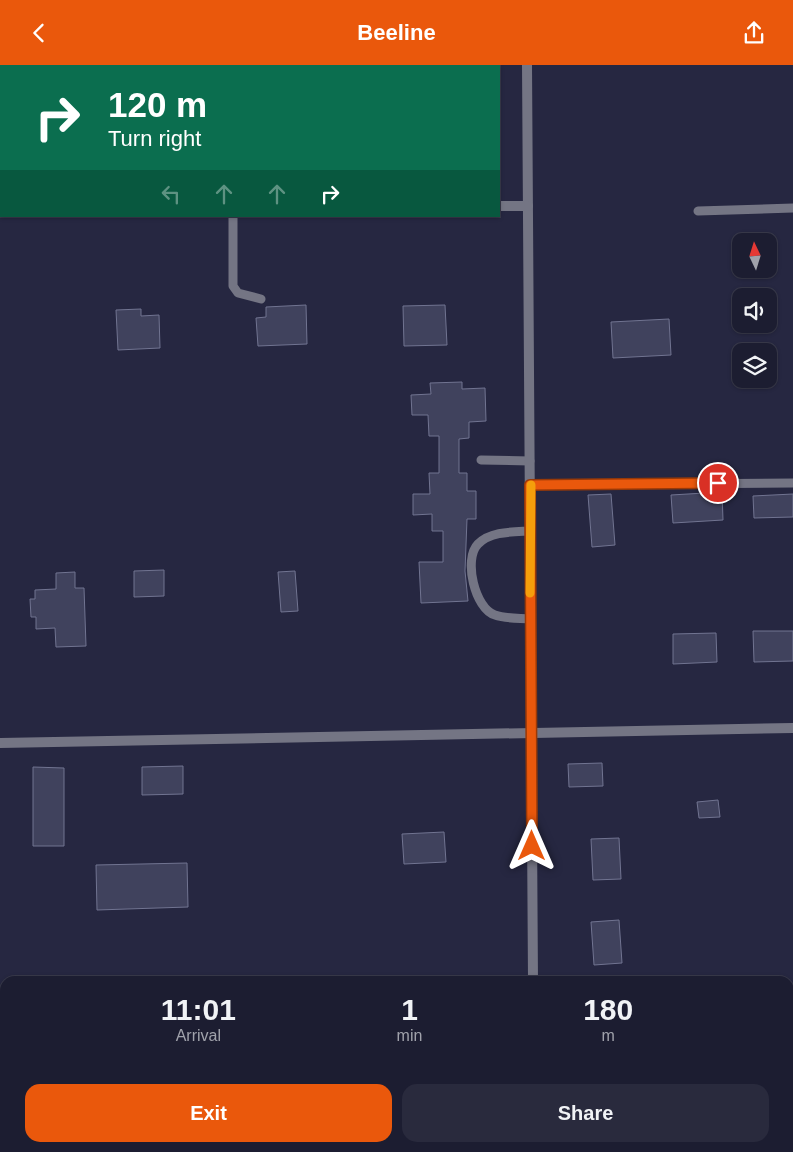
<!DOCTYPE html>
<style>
body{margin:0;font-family:Helvetica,sans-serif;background:#292a3d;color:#f1f3f6;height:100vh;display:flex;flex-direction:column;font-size:19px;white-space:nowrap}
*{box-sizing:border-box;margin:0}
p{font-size:16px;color:#a0a2ab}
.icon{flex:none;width:28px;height:28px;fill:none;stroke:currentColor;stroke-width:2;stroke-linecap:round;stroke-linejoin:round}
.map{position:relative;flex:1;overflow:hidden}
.side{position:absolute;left:0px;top:911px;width:794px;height:176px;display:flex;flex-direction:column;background:#1c1d31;border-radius:15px 15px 0 0;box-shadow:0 1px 4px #0004,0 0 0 1px #3a3b4d}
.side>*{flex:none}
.top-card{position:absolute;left:0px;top:0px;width:500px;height:152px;box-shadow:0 1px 4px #0004,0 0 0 1px #3a3b4d;background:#0b6e4f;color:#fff;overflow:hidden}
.needle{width:32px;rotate:356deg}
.fabs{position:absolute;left:732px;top:168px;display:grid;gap:10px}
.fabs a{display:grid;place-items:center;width:45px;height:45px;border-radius:10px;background:#1c1d31;box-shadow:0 1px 4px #0004,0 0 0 1px #3a3b4d;font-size:25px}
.pin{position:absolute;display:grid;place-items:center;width:42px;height:42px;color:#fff;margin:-21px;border:2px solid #fff;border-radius:50%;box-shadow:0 1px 5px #0007}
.me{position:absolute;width:55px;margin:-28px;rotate:0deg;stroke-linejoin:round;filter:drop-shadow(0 0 4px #0008)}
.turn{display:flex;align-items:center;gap:18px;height:105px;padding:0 25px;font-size:22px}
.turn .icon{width:65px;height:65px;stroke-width:2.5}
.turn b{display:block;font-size:35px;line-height:42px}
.lanes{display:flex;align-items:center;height:48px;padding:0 25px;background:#0003;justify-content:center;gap:25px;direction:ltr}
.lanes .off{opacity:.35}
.eta{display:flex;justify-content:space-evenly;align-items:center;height:85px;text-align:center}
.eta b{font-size:30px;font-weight:800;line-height:35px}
.primary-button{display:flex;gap:10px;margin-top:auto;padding:10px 25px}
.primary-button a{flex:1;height:58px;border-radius:15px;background:#ea580c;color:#fff;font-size:20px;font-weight:800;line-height:58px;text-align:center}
.primary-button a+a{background:#292a3d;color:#f1f3f6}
header{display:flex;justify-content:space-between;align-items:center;height:65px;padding:0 25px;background:#ea580c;color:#fff;font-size:22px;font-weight:800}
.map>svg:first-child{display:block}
.green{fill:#614b3b}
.building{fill:#40425d;stroke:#717491}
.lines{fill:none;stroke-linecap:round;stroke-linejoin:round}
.lane{stroke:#747584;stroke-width:9}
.street{stroke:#747584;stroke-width:10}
.route-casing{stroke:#983908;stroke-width:12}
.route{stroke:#ea580c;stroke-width:9}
.slow{stroke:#f59e0b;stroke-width:9}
</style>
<header><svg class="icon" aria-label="back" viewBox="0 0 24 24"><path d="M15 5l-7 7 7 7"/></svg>Beeline<svg class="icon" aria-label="share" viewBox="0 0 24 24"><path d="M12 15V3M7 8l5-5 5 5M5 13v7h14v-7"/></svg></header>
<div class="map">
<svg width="793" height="1087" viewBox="0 0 793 1087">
<rect width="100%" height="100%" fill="#262741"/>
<path class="green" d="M 793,1068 L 793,1087 L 559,1087 L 559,1082 L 789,1082 L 789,1069 Z"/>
<g class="building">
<path d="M 306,240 L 307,279 L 258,281 L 256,253 L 266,252 L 266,242 Z"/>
<path d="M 445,240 L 447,280 L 404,281 L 403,241 Z"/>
<path d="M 141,244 L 141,251 L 159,250 L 160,283 L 118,285 L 116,245 Z"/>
<path d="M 669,254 L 671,290 L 613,293 L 611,257 Z"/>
<path d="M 462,317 L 462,324 L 485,323 L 486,356 L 469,357 L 469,373 L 459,374 L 459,408 L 467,408 L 467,426 L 476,426 L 476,454 L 467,454 L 465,506 L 468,536 L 421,538 L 419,497 L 443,497 L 443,466 L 432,466 L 432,449 L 413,450 L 413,429 L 430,429 L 429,408 L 439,408 L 439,371 L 429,371 L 428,350 L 412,350 L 411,330 L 431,329 L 430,318 Z"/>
<path d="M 722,427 L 723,455 L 673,458 L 671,430 Z"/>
<path d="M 611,429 L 615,480 L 592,482 L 588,430 Z"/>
<path d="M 793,429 L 793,452 L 754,453 L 753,431 Z"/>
<path d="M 164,505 L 164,531 L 134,532 L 134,506 Z"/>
<path d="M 295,506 L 298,546 L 281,547 L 278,507 Z"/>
<path d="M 75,507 L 75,523 L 84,523 L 86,581 L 56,582 L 55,563 L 36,564 L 36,552 L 31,552 L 30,534 L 35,534 L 35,525 L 56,524 L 56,508 Z"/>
<path d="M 753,566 L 793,566 L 793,596 L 754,597 Z"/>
<path d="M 716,568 L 717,597 L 673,599 L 673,569 Z"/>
<path d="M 602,698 L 603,721 L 569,722 L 568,699 Z"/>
<path d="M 183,701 L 183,729 L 142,730 L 142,702 Z"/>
<path d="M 33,702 L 64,703 L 64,781 L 33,781 Z"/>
<path d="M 718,735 L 720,752 L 699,753 L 697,737 Z"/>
<path d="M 444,767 L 446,797 L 404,799 L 402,769 Z"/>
<path d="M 619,773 L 621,814 L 593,815 L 591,774 Z"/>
<path d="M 187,798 L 188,842 L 97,845 L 96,800 Z"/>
<path d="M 619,855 L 622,898 L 594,900 L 591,857 Z"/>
</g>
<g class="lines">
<g class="lane">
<path d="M 216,0 L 216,1"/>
<path d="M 698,146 L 793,143"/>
<path d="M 233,151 L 233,221 L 238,228 L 261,234"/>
<path d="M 481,395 L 530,396"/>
<path d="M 530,420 L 793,418"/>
<path d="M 530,466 C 513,467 491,466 478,479 C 463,494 475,544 495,550 C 506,554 519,553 531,554"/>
<path d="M 789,1054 L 793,1054"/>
<path d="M 159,1087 L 159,1082"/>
</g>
<g class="street">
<path d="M 527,0 L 533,916"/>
<path d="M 499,141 L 528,141"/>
<path d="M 0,145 L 1,145"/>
<path d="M 0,678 C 264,675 529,666 793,663"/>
<path d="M 534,1082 L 534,1087"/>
</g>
</g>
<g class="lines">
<g class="route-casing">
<path id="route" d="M 532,781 L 530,420 L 718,418"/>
</g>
<use href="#route" class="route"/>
<path class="slow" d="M 530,528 L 531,420"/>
</g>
</svg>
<div class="fabs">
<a><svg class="needle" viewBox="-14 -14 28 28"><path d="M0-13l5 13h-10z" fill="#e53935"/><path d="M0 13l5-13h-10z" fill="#a0a2ab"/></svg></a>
<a><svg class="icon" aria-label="sound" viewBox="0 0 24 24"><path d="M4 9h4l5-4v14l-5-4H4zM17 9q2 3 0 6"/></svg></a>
<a><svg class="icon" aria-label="layers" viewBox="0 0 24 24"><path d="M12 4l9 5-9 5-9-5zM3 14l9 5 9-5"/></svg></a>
</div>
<div class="pin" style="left:718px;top:418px;background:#d93025"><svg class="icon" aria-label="arrive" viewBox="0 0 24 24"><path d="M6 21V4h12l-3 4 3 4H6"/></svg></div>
<svg class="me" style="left:532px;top:781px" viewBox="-20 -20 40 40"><path d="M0-17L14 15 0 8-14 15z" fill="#ea580c" stroke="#fff" stroke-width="4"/></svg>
<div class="top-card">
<div class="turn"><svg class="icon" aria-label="right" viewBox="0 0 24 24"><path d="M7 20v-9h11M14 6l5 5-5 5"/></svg><div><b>120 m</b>Turn right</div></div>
<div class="lanes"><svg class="icon off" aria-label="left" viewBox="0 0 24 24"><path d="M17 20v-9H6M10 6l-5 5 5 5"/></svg><svg class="icon off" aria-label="ahead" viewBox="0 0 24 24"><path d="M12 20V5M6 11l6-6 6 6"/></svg><svg class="icon off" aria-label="ahead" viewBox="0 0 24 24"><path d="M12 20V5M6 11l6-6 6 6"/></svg><svg class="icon" aria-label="right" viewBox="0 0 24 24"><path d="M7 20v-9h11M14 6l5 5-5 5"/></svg></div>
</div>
<section class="side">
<div class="eta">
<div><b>11:01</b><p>Arrival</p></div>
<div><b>1</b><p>min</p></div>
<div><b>180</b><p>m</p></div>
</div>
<div class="primary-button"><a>Exit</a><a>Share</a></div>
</section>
</div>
